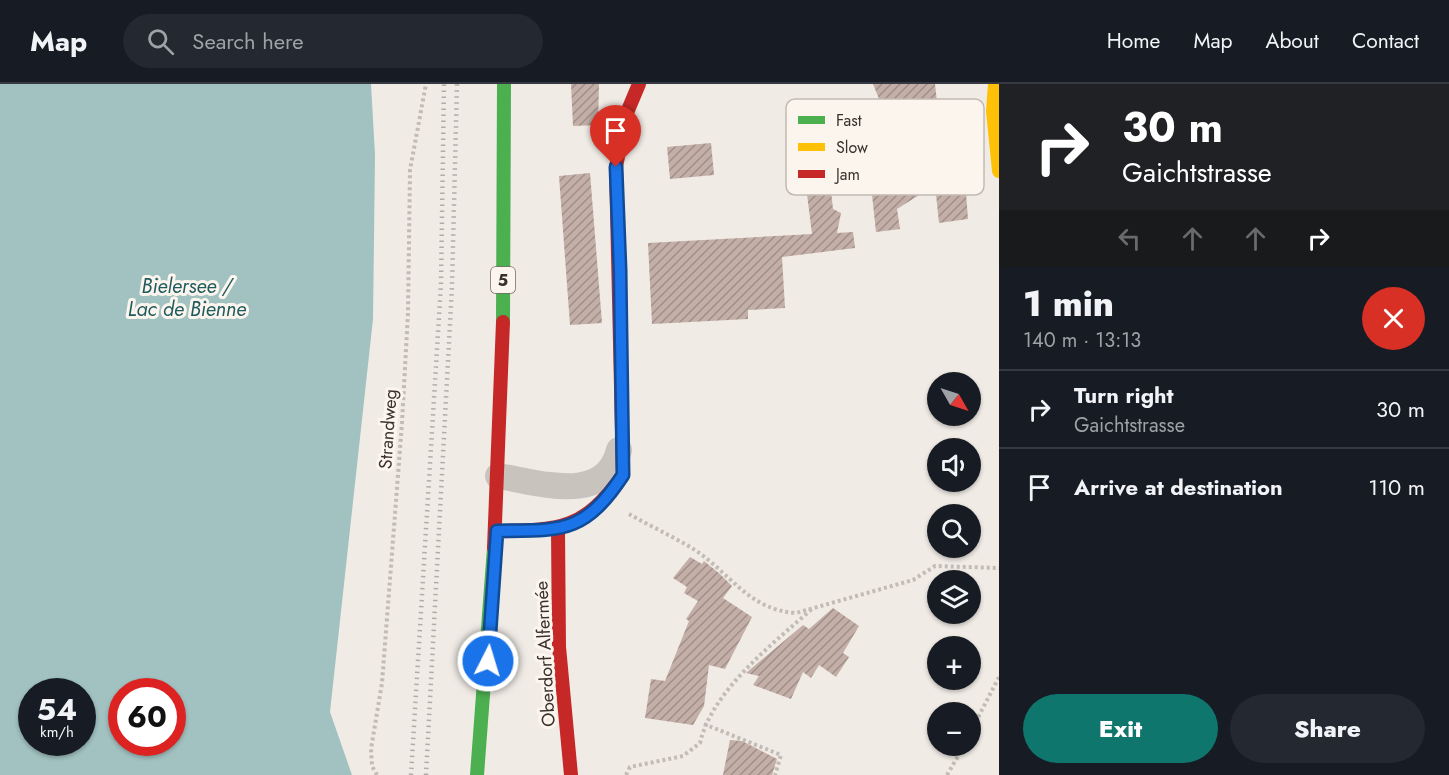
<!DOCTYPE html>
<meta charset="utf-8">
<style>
body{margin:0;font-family:Jost,sans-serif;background:#242831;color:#f1f3f6;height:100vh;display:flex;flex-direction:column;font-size:22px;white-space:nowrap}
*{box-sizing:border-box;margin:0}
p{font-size:20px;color:#9ea1a6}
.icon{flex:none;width:33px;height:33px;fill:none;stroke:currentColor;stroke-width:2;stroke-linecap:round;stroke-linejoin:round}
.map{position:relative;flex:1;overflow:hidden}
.panel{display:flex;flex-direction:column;background:#171b24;width:450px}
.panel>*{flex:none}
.top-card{background:#202124;color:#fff;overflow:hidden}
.needle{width:39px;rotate:129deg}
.controls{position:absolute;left:927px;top:288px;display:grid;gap:12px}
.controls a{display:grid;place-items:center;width:54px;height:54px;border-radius:50%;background:#171b24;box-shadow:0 2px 4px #0004;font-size:30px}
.speed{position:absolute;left:18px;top:594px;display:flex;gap:12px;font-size:30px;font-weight:700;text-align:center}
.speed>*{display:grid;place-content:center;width:78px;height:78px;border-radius:50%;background:#171b24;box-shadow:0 2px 4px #0004;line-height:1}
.speed small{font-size:15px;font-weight:400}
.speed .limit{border:9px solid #d22;background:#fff;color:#111}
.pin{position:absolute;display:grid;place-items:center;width:51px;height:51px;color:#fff;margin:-62px -26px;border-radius:50% 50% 50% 0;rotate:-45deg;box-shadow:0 0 6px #0007}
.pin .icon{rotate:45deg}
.me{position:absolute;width:66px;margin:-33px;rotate:5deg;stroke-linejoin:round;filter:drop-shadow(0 0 4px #0008)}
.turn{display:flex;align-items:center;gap:21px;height:126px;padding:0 24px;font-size:27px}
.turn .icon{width:78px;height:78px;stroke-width:2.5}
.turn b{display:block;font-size:42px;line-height:51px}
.lanes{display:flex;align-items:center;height:57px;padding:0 24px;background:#0003;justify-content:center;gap:30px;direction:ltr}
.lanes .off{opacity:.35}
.round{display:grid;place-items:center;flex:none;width:63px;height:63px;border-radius:32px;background:#242831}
.headline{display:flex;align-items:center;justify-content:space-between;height:102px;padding:0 24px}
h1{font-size:36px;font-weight:800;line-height:45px}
.cta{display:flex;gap:12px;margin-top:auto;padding:12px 24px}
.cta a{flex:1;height:69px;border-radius:36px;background:#0f766e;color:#fff;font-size:24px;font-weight:800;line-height:69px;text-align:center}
.cta a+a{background:#242831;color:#f1f3f6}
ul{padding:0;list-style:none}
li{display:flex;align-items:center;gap:18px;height:78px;padding:0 24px;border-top:2px solid #363941}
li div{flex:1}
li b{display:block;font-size:22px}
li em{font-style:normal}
header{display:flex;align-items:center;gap:36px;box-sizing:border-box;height:84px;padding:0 30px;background:#171b24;border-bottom:2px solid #363941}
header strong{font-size:28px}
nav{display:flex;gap:33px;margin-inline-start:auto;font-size:21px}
.search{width:420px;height:54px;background:#242831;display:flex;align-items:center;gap:15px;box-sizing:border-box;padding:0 21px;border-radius:33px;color:#9ea1a6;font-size:22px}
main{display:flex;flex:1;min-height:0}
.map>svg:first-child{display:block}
.water{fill:#a1c2c1;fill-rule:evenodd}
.building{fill:url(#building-hatch)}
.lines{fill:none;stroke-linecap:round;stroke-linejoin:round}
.path{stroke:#c2bbb6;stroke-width:4;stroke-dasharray:3 3;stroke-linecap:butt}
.street{stroke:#c9c3be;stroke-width:26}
.fast{stroke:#4caf50;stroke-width:14}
.slow{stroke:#ffc107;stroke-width:14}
.jam{stroke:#c62828;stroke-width:14}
.rail{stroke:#b1aca8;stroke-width:4.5;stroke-dasharray:1.5 4.5;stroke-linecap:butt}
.route-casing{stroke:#114b97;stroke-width:15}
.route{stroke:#1a73e8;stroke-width:10}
.labels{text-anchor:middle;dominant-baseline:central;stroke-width:6;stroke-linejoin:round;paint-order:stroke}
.shield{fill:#fbf5ee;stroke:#756b66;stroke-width:1.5}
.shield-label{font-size:16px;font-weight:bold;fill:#3b302b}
.street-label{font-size:18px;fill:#3b302b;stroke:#fbf5ee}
.water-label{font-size:20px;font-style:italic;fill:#1f5a5e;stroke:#fbf5ee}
.key{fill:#fbf5ee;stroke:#c1bab4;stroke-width:1.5}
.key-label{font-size:16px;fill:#3b302b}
</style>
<header>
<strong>Map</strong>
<div class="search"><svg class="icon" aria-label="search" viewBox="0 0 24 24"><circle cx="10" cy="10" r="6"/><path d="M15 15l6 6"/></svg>Search here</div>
<nav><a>Home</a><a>Map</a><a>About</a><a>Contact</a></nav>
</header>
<main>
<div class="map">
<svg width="999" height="691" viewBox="0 0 999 691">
<defs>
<pattern id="building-hatch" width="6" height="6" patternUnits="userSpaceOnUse" patternTransform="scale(1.5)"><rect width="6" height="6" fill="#c3afa7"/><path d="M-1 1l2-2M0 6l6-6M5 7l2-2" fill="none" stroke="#a08f88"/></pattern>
</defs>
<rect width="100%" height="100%" fill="#f0ebe5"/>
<path class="water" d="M 0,0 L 371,0 L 375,71 L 373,235 L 330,628 L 352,691 L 0,691 ZM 32,608 L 82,608 L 82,658 L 32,658 ZM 122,608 L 172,608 L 172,658 L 122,658 Z"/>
<g class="building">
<path d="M 571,0 L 599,0 L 598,41 L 573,42 Z"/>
<path d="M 873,0 L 935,0 L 937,18 L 888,37 Z"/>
<path d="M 711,59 L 714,91 L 670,95 L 667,63 Z"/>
<path d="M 960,76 L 961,81 L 968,80 L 964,83 L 968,135 L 939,139 L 935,101 L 897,125 L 900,145 L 876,148 L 870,92 L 933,84 L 932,79 Z"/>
<path d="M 590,89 L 602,239 L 570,241 L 559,92 Z"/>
<path d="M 831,107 L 833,125 L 841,129 L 837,149 L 853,148 L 855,164 L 782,173 L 785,224 L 748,226 L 748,235 L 652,240 L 648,159 L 812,150 L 807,110 Z"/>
<path d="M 690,473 L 702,480 L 704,477 L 720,490 L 732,502 L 723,514 L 752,533 L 725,585 L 709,581 L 704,622 L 693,641 L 645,634 L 651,595 L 665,597 L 689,537 L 686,535 L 698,517 L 684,509 L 687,503 L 673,494 Z"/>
<path d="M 833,524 L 859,542 L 843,569 L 849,573 L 836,593 L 819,581 L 811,594 L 803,588 L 791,615 L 753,601 L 759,592 L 746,589 L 803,541 L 809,545 Z"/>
<path d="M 730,656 L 742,657 L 777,675 L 772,691 L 723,691 Z"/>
</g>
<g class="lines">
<g class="path">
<path d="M 629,430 C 650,442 674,453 695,466 C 731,490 749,526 796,529 L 913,496 L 935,482 L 999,484"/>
<path d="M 704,640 L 781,671 L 775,691"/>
<path d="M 970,649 L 999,593"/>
<path d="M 377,691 L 372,682 L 371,665 L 382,599 L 402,339 L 408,229 L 410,86 L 426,0"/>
<path d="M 626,691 L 630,683 L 683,672 L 700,659 C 712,606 774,559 813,524"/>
<path d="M 947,691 L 964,662"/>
</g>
<path class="street" d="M 498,392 C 538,398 605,422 619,366"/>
<g class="fast">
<path d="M 503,238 L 504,0"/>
<path d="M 477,691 L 494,464"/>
</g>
<path class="slow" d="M 995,0 L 993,27 L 999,87"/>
<g class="jam">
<path d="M 558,446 L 559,563 L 571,691"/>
<path d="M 497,447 C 562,446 583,446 623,391 L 616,83 L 626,31 L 639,0"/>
<path d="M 494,464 L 503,238"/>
</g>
<g class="rail">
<path d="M 411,691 L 441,200 L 444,0"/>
<path d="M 426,691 L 452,202 L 457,0"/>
</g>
</g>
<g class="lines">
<g class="route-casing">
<path id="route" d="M 488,577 L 497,447 C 562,446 584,450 623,391 L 620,186 L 616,83"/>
</g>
<use href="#route" class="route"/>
</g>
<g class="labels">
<rect class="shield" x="491" y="183" width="24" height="26" rx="4.5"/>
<g class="shield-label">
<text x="503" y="196">5</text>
</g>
<g class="street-label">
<text transform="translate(388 345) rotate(-86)">Strandweg</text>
<text transform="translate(545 570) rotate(-93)">Oberdorf Alfermée</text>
</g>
<g class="water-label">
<text x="187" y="202">Bielersee /<tspan x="187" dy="23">Lac de Bienne</tspan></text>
</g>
</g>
<rect x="786" y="15" width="198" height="96" rx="9" class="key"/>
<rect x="798" y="32" width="27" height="8" fill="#4caf50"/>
<rect x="798" y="59" width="27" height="8" fill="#ffc107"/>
<rect x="798" y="86" width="27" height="8" fill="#c62828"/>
<g class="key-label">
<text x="836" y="42">Fast</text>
<text x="836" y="69">Slow</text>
<text x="836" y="96">Jam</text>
</g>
</svg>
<div class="controls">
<a><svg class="needle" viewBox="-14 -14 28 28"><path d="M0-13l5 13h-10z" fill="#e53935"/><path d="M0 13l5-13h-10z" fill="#9ea1a6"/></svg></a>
<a><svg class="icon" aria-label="sound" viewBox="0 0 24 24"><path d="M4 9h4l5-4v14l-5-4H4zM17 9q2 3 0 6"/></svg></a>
<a><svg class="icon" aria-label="search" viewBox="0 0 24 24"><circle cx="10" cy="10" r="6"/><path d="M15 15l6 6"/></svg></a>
<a><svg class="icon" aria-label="layers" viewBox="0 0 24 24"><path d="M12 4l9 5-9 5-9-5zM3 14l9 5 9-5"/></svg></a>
<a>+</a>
<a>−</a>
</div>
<div class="speed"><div>54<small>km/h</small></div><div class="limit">60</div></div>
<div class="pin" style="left:616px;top:83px;background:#d93025"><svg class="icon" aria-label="arrive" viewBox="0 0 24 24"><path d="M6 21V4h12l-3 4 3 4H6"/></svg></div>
<svg class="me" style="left:488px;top:577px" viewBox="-20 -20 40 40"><circle r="17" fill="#1a73e8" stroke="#fff" stroke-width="3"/><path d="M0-11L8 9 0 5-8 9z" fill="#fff"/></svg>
</div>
<section class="panel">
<div class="top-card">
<div class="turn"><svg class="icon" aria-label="right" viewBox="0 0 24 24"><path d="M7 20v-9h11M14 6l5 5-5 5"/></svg><div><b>30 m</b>Gaichtstrasse</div></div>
<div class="lanes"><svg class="icon off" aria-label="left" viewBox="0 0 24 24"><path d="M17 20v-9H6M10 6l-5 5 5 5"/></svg><svg class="icon off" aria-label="ahead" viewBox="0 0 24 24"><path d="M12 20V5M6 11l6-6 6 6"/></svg><svg class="icon off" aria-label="ahead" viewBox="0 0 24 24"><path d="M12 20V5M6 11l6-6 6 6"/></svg><svg class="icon" aria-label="right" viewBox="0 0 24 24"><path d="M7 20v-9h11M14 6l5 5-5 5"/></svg></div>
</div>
<div class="headline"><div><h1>1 min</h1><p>140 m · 13:13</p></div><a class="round" style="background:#d93025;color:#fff"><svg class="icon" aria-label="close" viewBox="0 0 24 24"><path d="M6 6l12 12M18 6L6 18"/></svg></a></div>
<ul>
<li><svg class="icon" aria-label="right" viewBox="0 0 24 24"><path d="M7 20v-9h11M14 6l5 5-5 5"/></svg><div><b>Turn right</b><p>Gaichtstrasse</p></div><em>30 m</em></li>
<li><svg class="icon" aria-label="arrive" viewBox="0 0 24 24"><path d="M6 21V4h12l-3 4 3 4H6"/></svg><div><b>Arrive at destination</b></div><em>110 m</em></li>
</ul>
<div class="cta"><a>Exit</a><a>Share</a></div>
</section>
</main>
